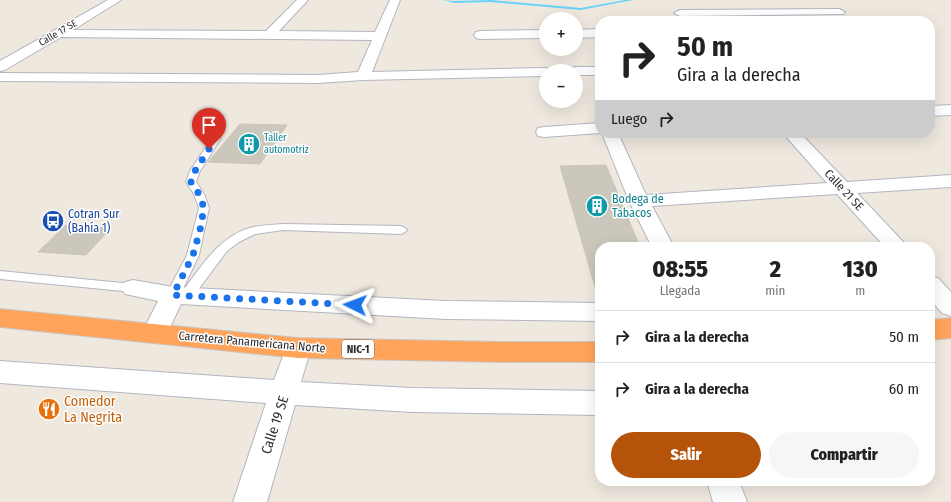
<!DOCTYPE html>
<html lang="es">
<meta charset="utf-8">
<style>
body{margin:0;font-family:"Fira Sans Condensed",sans-serif;background:#f6f6f6;color:#222;height:100vh;display:flex;flex-direction:column;font-size:15px;white-space:nowrap}
*{box-sizing:border-box;margin:0}
p{font-size:13px;color:#767676}
.icon{flex:none;width:22px;height:22px;fill:none;stroke:currentColor;stroke-width:2;stroke-linecap:round;stroke-linejoin:round}
.map{position:relative;flex:1;overflow:hidden}
.panel{position:absolute;left:595px;top:242px;width:340px;height:244px;display:flex;flex-direction:column;background:#fff;border-radius:16px;box-shadow:0 4px 16px #0002}
.panel>*{flex:none}
.top-card{position:absolute;left:595px;top:16px;width:340px;height:122px;border-radius:16px;box-shadow:0 4px 16px #0002;background:#fff;color:#222;overflow:hidden}
.buttons{position:absolute;left:539px;top:12px;display:grid;gap:8px}
.buttons a{display:grid;place-items:center;width:44px;height:44px;border-radius:50%;background:#fff;box-shadow:0 4px 16px #0002;font-size:20px}
.pin{position:absolute;display:grid;place-items:center;width:34px;height:34px;color:#fff;margin:-41px -17px;border-radius:50% 50% 50% 0;rotate:-45deg;box-shadow:0 0 4px #0007}
.pin .icon{rotate:45deg}
.me{position:absolute;width:44px;margin:-22px;rotate:273deg;stroke-linejoin:round;filter:drop-shadow(0 0 3px #0008)}
.turn{display:flex;align-items:center;gap:14px;height:84px;padding:0 16px;font-size:18px}
.turn .icon{width:52px;height:52px;stroke-width:2.5}
.turn b{display:block;font-size:28px;line-height:34px}
.then{display:flex;align-items:center;height:38px;padding:0 16px;background:#0003;gap:8px;font-size:15px}
.eta{display:flex;justify-content:space-evenly;align-items:center;height:68px;text-align:center}
.eta b{font-size:24px;font-weight:800;line-height:28px}
.action{display:flex;gap:8px;margin-top:auto;padding:8px 16px}
.action a{flex:1;height:46px;border-radius:24px;background:#b45309;color:#fff;font-size:16px;font-weight:800;line-height:46px;text-align:center}
.action a+a{background:#f6f6f6;color:#222}
ul{padding:0;list-style:none}
li{display:flex;align-items:center;gap:12px;height:52px;padding:0 16px;border-top:1px solid #e0e0e0}
li div{flex:1}
li b{display:block;font-size:15px}
li em{font-style:normal}
.map>svg:first-child{display:block}
.lines{fill:none;stroke-linecap:round;stroke-linejoin:round}
.stream{fill:#6ad1f9;fill-rule:evenodd}
.building{fill:#cbc7bd;stroke:#ccc5b8}
.lane-casing{stroke:#b3b5c2;stroke-width:2}
.street-casing{stroke:#b3b5c2;stroke-width:2}
.highway-casing{stroke:#c8c8c8;stroke-width:2}
.lane{fill:#fff;fill-rule:evenodd}
.street{fill:#fff;fill-rule:evenodd}
.highway{fill:#ffa45a;fill-rule:evenodd}
.route{stroke:#1a73e8;stroke-width:7;stroke-dasharray:0 12.6}
.labels{text-anchor:middle;dominant-baseline:central;stroke-width:3;stroke-linejoin:round;paint-order:stroke}
.far-street-label{font-size:10px;fill:#2d2d2d;stroke:#fff}
.far-culture-label{font-size:10px;fill:#0d838f;stroke:#fff;text-anchor:start}
.shield{fill:#fff;stroke:#6c6c6c;stroke-width:1}
.shield-label{font-size:11px;font-weight:bold;fill:#2d2d2d}
.street-label{font-size:12px;fill:#2d2d2d;stroke:#fff}
.culture-label{font-size:12px;fill:#0d838f;stroke:#fff;text-anchor:start}
.transit-label{font-size:12px;fill:#164399;stroke:#fff;text-anchor:start}
.near-food-label{font-size:14px;fill:#c56008;stroke:#fff;text-anchor:start}
.near-street-label{font-size:14px;fill:#2d2d2d;stroke:#fff}
</style>
<div class="map">
<svg width="951" height="502" viewBox="0 0 951 502">
<rect width="100%" height="100%" fill="#efe8df"/>
<g class="lines">
<path class="stream" d="M 443,0 L 455,1 L 491,0 L 581,8 L 625,0 L 633,0 L 581,10 L 491,2 L 455,3 Z"/>
</g>
<g class="building">
<path d="M 240,124 L 287,125 L 260,164 L 208,162 Z"/>
<path d="M 606,165 L 640,247 L 600,247 L 600,287 L 595,287 L 560,166 Z"/>
<path d="M 66,225 L 111,228 L 86,255 L 38,252 Z"/>
</g>
<g class="lines">
<g class="lane-casing">
<g id="lane">
<path d="M 216,135 L 221,138 L 200,171 L 196,182 L 204,194 L 209,208 L 199,255 L 180,295 L 178,298 L 173,300 L 168,298 L 166,295 L 187,255 L 199,208 L 194,194 L 186,182 L 190,171 L 213,136 Z"/>
<path d="M 283,224 L 401,226 L 405,228 L 407,230 L 405,232 L 401,234 L 283,230 L 255,234 L 239,242 L 227,251 L 192,298 L 187,300 L 182,298 L 180,295 L 182,292 C 201,267 218,238 249,228 C 259,225 272,225 283,224 Z"/>
<path d="M 0,271 L 133,284 L 138,285 L 139,288 L 138,291 L 133,292 L 0,279 Z"/>
</g>
</g>
<g class="street-casing">
<g id="street">
<path d="M 108,0 L 121,0 L 73,30 L 266,31 L 297,0 L 308,0 L 279,31 L 375,32 L 390,0 L 400,0 L 372,72 L 546,68 L 552,71 L 546,71 L 546,76 L 363,80 L 318,83 L 0,81 L 0,73 L 318,75 L 358,72 L 372,40 L 61,37 L 5,70 L 0,71 L 0,61 Z"/>
<path d="M 839,9 L 845,12 L 843,14 L 680,16 L 674,13 L 680,10 Z"/>
<path d="M 600,29 L 600,37 L 576,38 L 576,30 Z"/>
<path d="M 546,30 L 546,38 L 480,39 L 476,38 L 474,35 L 476,32 L 480,31 Z"/>
<path d="M 576,67 L 600,67 L 600,75 L 576,75 L 576,71 L 569,71 L 571,68 Z"/>
<path d="M 951,105 L 951,115 L 930,116 L 930,106 Z"/>
<path d="M 600,123 L 600,133 L 544,137 L 538,136 L 536,132 L 538,128 L 544,127 Z"/>
<path d="M 602,133 L 618,133 L 646,195 L 827,183 L 783,133 L 800,133 L 847,182 L 951,175 L 951,187 L 857,193 L 908,247 L 885,247 L 837,194 L 652,206 L 674,247 L 652,247 L 629,201 Z"/>
<path d="M 930,276 L 938,278 L 951,292 L 951,316 L 942,313 L 930,299 Z"/>
<path d="M 133,280 L 173,287 L 446,301 L 600,303 L 600,321 L 446,319 L 181,304 L 164,340 L 155,343 L 146,340 L 142,333 L 158,301 L 125,294 L 121,288 L 125,282 Z"/>
<path d="M 298,338 L 307,341 L 311,348 L 301,382 L 412,388 L 600,391 L 600,415 L 412,412 L 295,405 L 267,502 L 233,502 L 266,403 L 0,383 L 0,361 L 274,380 L 289,341 Z"/>
<path d="M 707,481 L 739,481 L 747,502 L 713,502 Z"/>
</g>
</g>
<g class="highway-casing">
<g id="highway">
<path d="M 0,309 L 298,338 L 501,342 L 600,342 L 600,362 L 501,362 L 298,358 L 0,327 Z"/>
<path d="M 951,318 L 951,338 L 930,340 L 930,320 Z"/>
</g>
</g>
<use href="#lane" class="lane"/>
<use href="#street" class="street"/>
<use href="#highway" class="highway"/>
</g>
<g class="lines">
<path class="route" d="M 209,149 L 195,171 L 191,182 L 199,194 L 204,208 L 200,230 L 193,255 L 173,295 L 355,305"/>
</g>
<defs>
<g id="building-disc" transform="scale(1.15)"><circle r="9.5" fill="#0f9aa8" stroke="#fff"/><path d="M-4-6H4V6H1V3H-1V6H-4ZM-2.5-4.3h1.7v1.8h-1.7ZM.8-4.3h1.7v1.8H.8ZM-2.5-1h1.7V.8h-1.7ZM.8-1h1.7V.8H.8Z" fill="#fff"/></g>
<g id="bus-disc" transform="scale(1.15)"><circle r="9.5" fill="#1a4fb4" stroke="#fff"/><path d="M-5-6H5V4H4V6H2V4H-2V6H-4V4H-5ZM-3.5-4V0h7V-4ZM-3.5 1.2v1.5H-2V1.2ZM2 1.2v1.5H3.5V1.2Z" fill="#fff"/></g>
<g id="restaurant-disc" transform="scale(1.15)"><circle r="9.5" fill="#e8710a" stroke="#fff"/><path d="M-5-6h1v4h1v-4h1v4h1v-4h1v5L-1.5 .5V6h-2V.5L-5-1ZM5-6V6H3V1.5H1.5Q1.5-4 5-6Z" fill="#fff"/></g>
</defs>
<g fill-rule="evenodd">
<use href="#building-disc" x="249" y="144"/>
<use href="#building-disc" x="597" y="206"/>
<use href="#bus-disc" x="53" y="221"/>
<use href="#restaurant-disc" x="49" y="409"/>
</g>
<g class="labels">
<g class="far-street-label">
<text transform="translate(58 33) rotate(-30)">Calle 17 SE</text>
</g>
<g class="far-culture-label">
<text x="264" y="138">Taller<tspan x="264" dy="12">automotriz</tspan></text>
</g>
<rect class="shield" x="342" y="340" width="32" height="18" rx="3"/>
<g class="shield-label">
<text x="358" y="349">NIC-1</text>
</g>
<g class="street-label">
<text transform="translate(844 190) rotate(47)">Calle 21 SE</text>
<text transform="translate(252 342) rotate(5)">Carretera Panamericana Norte</text>
</g>
<g class="culture-label">
<text x="612" y="199">Bodega de<tspan x="612" dy="14">Tabacos</tspan></text>
</g>
<g class="transit-label">
<text x="68" y="214">Cotran Sur<tspan x="68" dy="14">(Bahía 1)</tspan></text>
</g>
<g class="near-food-label">
<text x="64" y="401">Comedor<tspan x="64" dy="16">La Negrita</tspan></text>
</g>
<g class="near-street-label">
<text transform="translate(275 425) rotate(-72)">Calle 19 SE</text>
</g>
</g>
</svg>
<div class="buttons">
<a>+</a>
<a>−</a>
</div>
<div class="pin" style="left:209px;top:149px;background:#d93025"><svg class="icon" aria-label="arrive" viewBox="0 0 24 24"><path d="M6 21V4h12l-3 4 3 4H6"/></svg></div>
<svg class="me" style="left:355px;top:305px" viewBox="-20 -20 40 40"><path d="M0-17L14 15 0 8-14 15z" fill="#1a73e8" stroke="#fff" stroke-width="4"/></svg>
<div class="top-card">
<div class="turn"><svg class="icon" aria-label="right" viewBox="0 0 24 24"><path d="M7 20v-9h11M14 6l5 5-5 5"/></svg><div><b>50 m</b>Gira a la derecha</div></div>
<div class="then">Luego<svg class="icon" aria-label="right" viewBox="0 0 24 24"><path d="M7 20v-9h11M14 6l5 5-5 5"/></svg></div>
</div>
<section class="panel">
<div class="eta">
<div><b>08:55</b><p>Llegada</p></div>
<div><b>2</b><p>min</p></div>
<div><b>130</b><p>m</p></div>
</div>
<ul>
<li><svg class="icon" aria-label="right" viewBox="0 0 24 24"><path d="M7 20v-9h11M14 6l5 5-5 5"/></svg><div><b>Gira a la derecha</b></div><em>50 m</em></li>
<li><svg class="icon" aria-label="right" viewBox="0 0 24 24"><path d="M7 20v-9h11M14 6l5 5-5 5"/></svg><div><b>Gira a la derecha</b></div><em>60 m</em></li>
</ul>
<div class="action"><a>Salir</a><a>Compartir</a></div>
</section>
</div>
